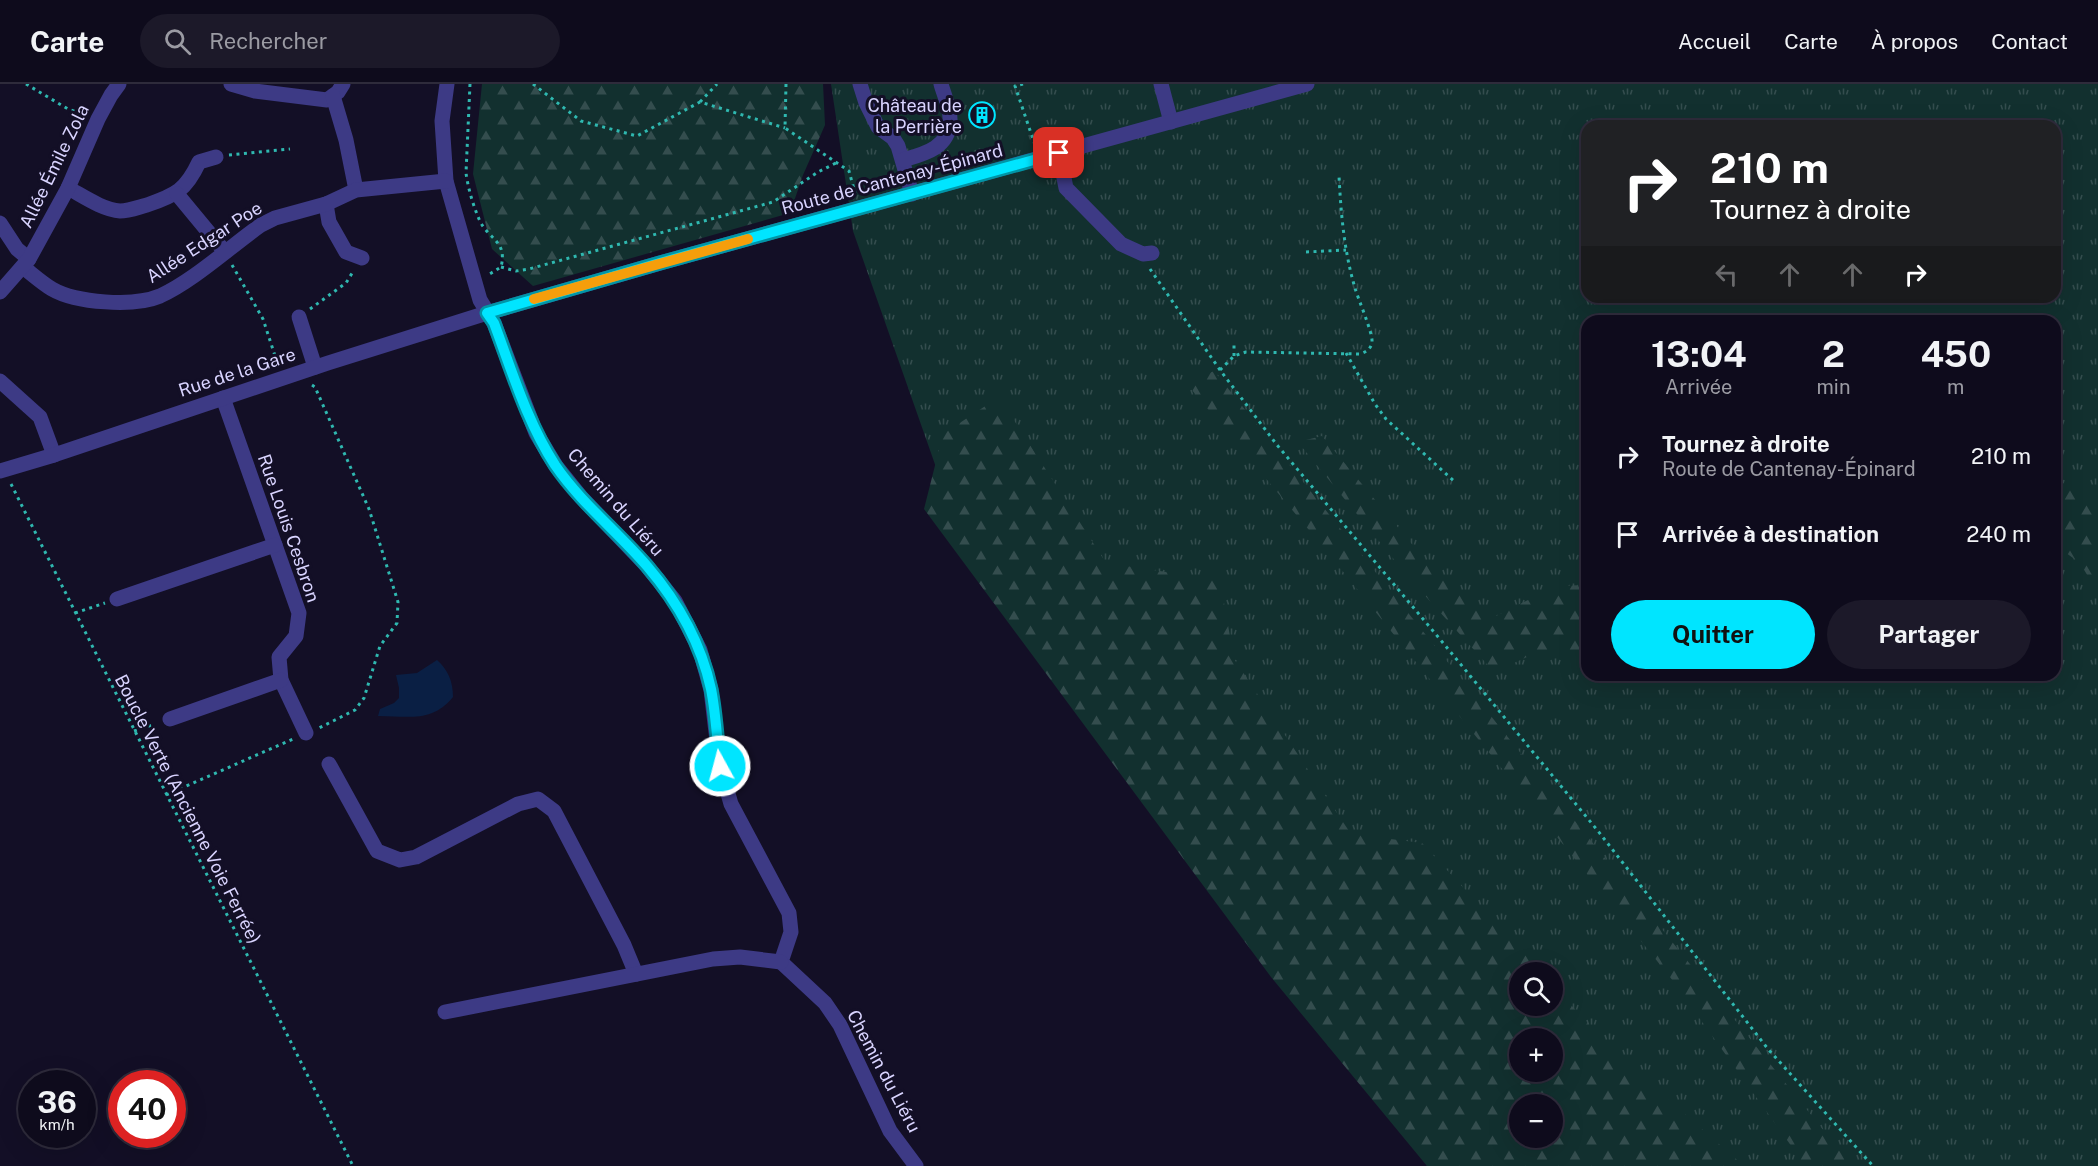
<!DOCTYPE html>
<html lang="fr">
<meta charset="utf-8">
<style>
body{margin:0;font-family:"Public Sans",sans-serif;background:#1c1929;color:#f1f3f6;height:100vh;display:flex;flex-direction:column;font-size:22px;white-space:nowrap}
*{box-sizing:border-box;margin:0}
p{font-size:20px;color:#9b9ba3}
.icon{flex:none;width:33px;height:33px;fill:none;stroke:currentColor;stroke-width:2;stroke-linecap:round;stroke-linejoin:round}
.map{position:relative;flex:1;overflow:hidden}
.side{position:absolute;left:1581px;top:231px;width:480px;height:366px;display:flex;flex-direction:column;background:#0e0b1c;border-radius:18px;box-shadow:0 6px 24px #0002,0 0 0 2px #2e2b3b}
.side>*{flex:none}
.hud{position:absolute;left:1581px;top:36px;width:480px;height:183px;border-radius:18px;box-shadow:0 6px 24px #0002,0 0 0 2px #2e2b3b;background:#202124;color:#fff;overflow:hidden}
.buttons{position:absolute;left:1509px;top:878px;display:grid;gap:12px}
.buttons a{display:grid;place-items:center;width:54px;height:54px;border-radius:50%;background:#0e0b1c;box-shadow:0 6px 24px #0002,0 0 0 2px #2e2b3b;font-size:30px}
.speed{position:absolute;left:18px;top:986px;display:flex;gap:12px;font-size:30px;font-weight:700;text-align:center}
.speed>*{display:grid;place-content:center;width:78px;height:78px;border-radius:50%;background:#0e0b1c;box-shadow:0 6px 24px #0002,0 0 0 2px #2e2b3b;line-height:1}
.speed small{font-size:15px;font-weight:400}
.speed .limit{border:9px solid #d22;background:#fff;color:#111}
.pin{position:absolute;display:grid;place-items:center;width:51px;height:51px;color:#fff;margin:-26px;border-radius:12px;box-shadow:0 3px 9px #0006}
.me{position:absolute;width:66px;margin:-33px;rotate:353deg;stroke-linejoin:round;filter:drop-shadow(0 0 4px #0008)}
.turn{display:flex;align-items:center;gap:21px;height:126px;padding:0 30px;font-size:27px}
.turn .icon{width:78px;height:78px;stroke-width:2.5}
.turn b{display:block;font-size:42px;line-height:51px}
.lanes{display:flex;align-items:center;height:57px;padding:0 30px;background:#0003;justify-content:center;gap:30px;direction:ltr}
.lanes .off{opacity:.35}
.eta{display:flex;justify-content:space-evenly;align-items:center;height:102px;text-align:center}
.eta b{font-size:36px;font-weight:700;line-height:42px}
.primary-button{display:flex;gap:12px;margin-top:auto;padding:12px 30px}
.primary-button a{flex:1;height:69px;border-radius:36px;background:#00e5ff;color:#111;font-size:24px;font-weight:700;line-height:69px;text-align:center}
.primary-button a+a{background:#1c1929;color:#f1f3f6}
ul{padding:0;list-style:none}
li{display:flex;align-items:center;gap:18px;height:78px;padding:0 30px}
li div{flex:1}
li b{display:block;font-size:22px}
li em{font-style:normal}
header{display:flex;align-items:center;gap:36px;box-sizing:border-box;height:84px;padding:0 30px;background:#0e0b1c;border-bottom:2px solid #2e2b3b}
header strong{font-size:28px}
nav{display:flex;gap:33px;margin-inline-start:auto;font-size:21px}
.search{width:420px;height:54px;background:#1c1929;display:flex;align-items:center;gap:15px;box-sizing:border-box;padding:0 21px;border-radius:33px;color:#9b9ba3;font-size:22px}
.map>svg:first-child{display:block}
.grass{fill:url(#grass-tufts);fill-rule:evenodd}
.forest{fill:url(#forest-firs);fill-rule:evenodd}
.water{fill:#0a1f44}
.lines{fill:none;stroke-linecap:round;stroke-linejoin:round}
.path{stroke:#2fb8b0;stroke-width:3;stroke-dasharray:3 4.5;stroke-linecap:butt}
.minor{stroke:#3d3a85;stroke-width:15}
.route-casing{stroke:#0095a6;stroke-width:15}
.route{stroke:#00e5ff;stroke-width:10}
.slow{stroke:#f59e0b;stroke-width:10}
.labels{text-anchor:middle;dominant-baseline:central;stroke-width:6;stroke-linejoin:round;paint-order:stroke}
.poi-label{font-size:18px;fill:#d9d4ff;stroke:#130f26;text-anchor:end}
.street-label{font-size:18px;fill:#d9d4ff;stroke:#130f26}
</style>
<header>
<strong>Carte</strong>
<div class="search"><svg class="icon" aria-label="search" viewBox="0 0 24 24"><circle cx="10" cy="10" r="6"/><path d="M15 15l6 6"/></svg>Rechercher</div>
<nav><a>Accueil</a><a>Carte</a><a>À propos</a><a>Contact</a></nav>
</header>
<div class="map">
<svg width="2098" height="1082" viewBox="0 0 2098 1082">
<defs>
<pattern id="grass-tufts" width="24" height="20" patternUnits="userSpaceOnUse" patternTransform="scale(1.5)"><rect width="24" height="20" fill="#12302f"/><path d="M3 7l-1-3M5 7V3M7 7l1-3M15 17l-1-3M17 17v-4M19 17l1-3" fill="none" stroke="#344d4e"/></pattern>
<pattern id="forest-firs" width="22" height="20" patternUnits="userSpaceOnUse" patternTransform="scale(1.5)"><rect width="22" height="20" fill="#12302f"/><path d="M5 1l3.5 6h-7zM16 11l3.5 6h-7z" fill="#344d4e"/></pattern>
</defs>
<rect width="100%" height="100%" fill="#130f26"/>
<path class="grass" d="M 831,0 L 2098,0 L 2098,1082 L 1446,1082 L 937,386 L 853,147 ZM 1587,42 L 2055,42 L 2055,213 L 1587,213 ZM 1587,237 L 2055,237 L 2055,591 L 1587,591 ZM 1520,888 L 1552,888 L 1552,921 L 1520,921 ZM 1520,954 L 1552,954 L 1552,987 L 1520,987 ZM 1520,1020 L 1552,1020 L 1552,1053 L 1520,1053 Z"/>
<g class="forest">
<path d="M 482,0 L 823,0 L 825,41 L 803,91 L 790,129 L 533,202 L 492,165 L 473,90 Z"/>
<path d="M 1214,287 L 1852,1082 L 1801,1082 L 1792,1063 L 1670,893 L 1324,464 L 1186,299 Z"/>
<path d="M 999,313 L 1106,479 L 1220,496 L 1234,575 L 1351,750 L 1422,759 L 1541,888 L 1520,888 L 1520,921 L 1552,921 L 1553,901 L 1610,964 L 1744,1082 L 1427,1082 L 1271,893 L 924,425 L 943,350 ZM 1520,954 L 1552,954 L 1552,987 L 1520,987 ZM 1520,1020 L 1552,1020 L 1552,1053 L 1520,1053 Z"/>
<path d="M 1322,352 L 1435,488 L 1480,530 L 1490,535 L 1556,502 L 1587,501 L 1587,566 L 1527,573 L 1494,588 L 1410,495 L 1298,358 Z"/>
<path d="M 2055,397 L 2086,406 L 2098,415 L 2098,509 L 2080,479 L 2055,461 Z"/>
</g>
<path class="water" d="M 437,576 C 448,586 453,597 453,613 C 432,639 408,632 378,632 L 380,625 L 394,619 L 399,614 L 399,604 L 396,591 L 417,589 Z"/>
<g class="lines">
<g class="path">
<path d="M 26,0 L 68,25 L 85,31"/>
<path d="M 470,0 L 466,89 C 468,104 473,121 479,135 C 487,155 508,156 501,183 L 488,191"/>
<path d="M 533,0 L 581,37 L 637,52 L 700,18 L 785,44"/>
<path d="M 786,0 L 785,44 L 849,87 L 855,109"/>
<path d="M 1023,0 L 1015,2 L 1035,61"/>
<path d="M 700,18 L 717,0"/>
<path d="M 229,71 L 290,65"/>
<path d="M 1306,168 L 1346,166"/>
<path d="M 232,181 L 263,235 L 278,281"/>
<path d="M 501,183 L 516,187 L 529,185 L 773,118 L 818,88 L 836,79"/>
<path d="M 1150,185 L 1220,286 L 1277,361 L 1439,554 L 1598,747 L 1768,965 L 1873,1082"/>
<path d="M 310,225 L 346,199 L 354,186"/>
<path d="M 1346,269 L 1375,320 L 1386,335 L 1456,399"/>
<path d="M 1234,272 L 1234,259"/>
<path d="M 1220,286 L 1234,272 L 1246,268 L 1360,270 C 1366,268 1371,265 1372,258 C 1373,249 1358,215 1355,204 C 1344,167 1341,130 1339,92"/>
<path d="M 312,301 L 315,303 L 369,425 L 398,518 L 397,539 L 380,562 L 364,614 L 355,626 L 319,644"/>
<path d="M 11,400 L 353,1082"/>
<path d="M 75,529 L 105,519"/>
<path d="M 134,647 L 155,640"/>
<path d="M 166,711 L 293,655"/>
</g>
<g class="minor">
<path d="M 231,0 L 255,7 L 327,16 L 338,8 L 343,0"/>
<path d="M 447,0 L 442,37 L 446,97 L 480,216 L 494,239 L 536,349 L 556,382 L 581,413 L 646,481 L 675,517 L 700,566 L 711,606 L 720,682 L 731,720 L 789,829 L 791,848 L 781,878 L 825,919 L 840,941 L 890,1047 L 916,1082"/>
<path d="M 860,0 L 866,19 L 878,43 L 893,54 L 898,62 L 912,110"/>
<path d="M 1161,0 L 1171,38"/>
<path d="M 333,12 L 346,56 L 356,106"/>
<path d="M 1059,69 L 1066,104 L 1121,160 L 1143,170 L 1152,169"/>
<path d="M 903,76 C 924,70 949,64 950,37 C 951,26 944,11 941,0"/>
<path d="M 68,104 C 83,112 103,126 120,127 C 129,127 139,123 147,121 C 176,111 186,106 199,78 L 216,73"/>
<path d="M 177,110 L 225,168"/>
<path d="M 326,120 L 329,138 L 346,168 L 362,174"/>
<path d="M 0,139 L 17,165 L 29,175"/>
<path d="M 23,183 C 32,190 42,199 52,205 C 76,219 134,223 160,212 C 193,197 230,163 261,141 L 275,134 L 326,120 L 356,106 L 446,97"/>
<path d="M 0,208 L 29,175 L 68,104 L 98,35 L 111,11 L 119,0"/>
<path d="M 299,233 L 315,283"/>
<path d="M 0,297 L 40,333 L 54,371"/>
<path d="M 223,314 L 299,529 L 296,552 L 279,573 L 281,596 L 306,649"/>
<path d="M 0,387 L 54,371 L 328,279 L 487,229 L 660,179 L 1307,0"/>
<path d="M 117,515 L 275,461"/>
<path d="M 170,635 L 281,596"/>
<path d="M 329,680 L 377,767 L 400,776 L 416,773 L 518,720 L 538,715 L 554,727 L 624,861 L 636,890"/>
<path d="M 445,928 L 713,875 L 740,873 L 781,878"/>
</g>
</g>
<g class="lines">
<g class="route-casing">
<path id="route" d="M 720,682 C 717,656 716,630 711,605 C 701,559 677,517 647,482 C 617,447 581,419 555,381 C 527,338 512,287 494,239 L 487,229 L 660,179 L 1059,69"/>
</g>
<use href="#route" class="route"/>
<path class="slow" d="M 534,215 L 748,155"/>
</g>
<defs>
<g id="building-ring" transform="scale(1.35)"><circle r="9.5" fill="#130f26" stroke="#00e5ff" stroke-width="1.5"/><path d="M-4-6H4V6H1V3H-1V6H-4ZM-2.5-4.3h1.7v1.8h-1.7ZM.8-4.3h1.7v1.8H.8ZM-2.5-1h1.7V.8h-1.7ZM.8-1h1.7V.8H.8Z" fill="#00e5ff"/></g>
</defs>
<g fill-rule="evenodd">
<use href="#building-ring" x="982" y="31"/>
</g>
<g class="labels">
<g class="poi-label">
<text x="962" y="21">Château de<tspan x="962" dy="21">la Perrière</tspan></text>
</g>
<g class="street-label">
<text transform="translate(54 82) rotate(-64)">Allée Émile Zola</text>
<text transform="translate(892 95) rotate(-15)">Route de Cantenay-Épinard</text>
<text transform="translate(204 158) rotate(-33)">Allée Edgar Poe</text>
<text transform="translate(237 288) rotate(-18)">Rue de la Gare</text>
<text transform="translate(616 418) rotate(49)">Chemin du Liéru</text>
<text transform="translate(289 444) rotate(71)">Rue Louis Cesbron</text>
<text transform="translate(188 725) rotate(63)">Boucle Verte (Ancienne Voie Ferrée)</text>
<text transform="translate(884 987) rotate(62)">Chemin du Liéru</text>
</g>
</g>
</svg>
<div class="buttons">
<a><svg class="icon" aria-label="search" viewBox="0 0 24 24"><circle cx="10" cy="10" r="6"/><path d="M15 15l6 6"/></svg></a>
<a>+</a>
<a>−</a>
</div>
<div class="speed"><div>36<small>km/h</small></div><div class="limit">40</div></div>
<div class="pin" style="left:1059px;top:69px;background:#d93025"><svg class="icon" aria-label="arrive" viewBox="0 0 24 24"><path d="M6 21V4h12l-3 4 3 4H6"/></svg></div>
<svg class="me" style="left:720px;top:682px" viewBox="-20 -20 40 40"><circle r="17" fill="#00e5ff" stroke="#fff" stroke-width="3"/><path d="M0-11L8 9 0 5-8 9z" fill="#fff"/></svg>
<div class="hud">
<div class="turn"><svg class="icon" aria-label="right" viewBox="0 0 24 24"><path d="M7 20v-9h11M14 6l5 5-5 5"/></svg><div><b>210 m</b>Tournez à droite</div></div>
<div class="lanes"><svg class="icon off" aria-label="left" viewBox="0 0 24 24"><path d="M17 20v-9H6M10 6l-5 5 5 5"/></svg><svg class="icon off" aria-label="ahead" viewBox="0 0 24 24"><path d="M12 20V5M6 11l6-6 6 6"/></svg><svg class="icon off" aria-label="ahead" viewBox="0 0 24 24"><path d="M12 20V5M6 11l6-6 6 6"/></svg><svg class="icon" aria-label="right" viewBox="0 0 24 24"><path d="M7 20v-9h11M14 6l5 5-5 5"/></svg></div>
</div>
<section class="side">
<div class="eta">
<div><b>13:04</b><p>Arrivée</p></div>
<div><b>2</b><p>min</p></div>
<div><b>450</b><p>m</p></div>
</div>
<ul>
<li><svg class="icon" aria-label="right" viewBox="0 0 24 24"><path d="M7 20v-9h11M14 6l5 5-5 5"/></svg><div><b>Tournez à droite</b><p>Route de Cantenay-Épinard</p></div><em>210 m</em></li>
<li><svg class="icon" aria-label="arrive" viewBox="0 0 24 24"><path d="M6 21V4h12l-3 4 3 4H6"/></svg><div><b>Arrivée à destination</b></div><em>240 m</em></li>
</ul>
<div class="primary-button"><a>Quitter</a><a>Partager</a></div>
</section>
</div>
